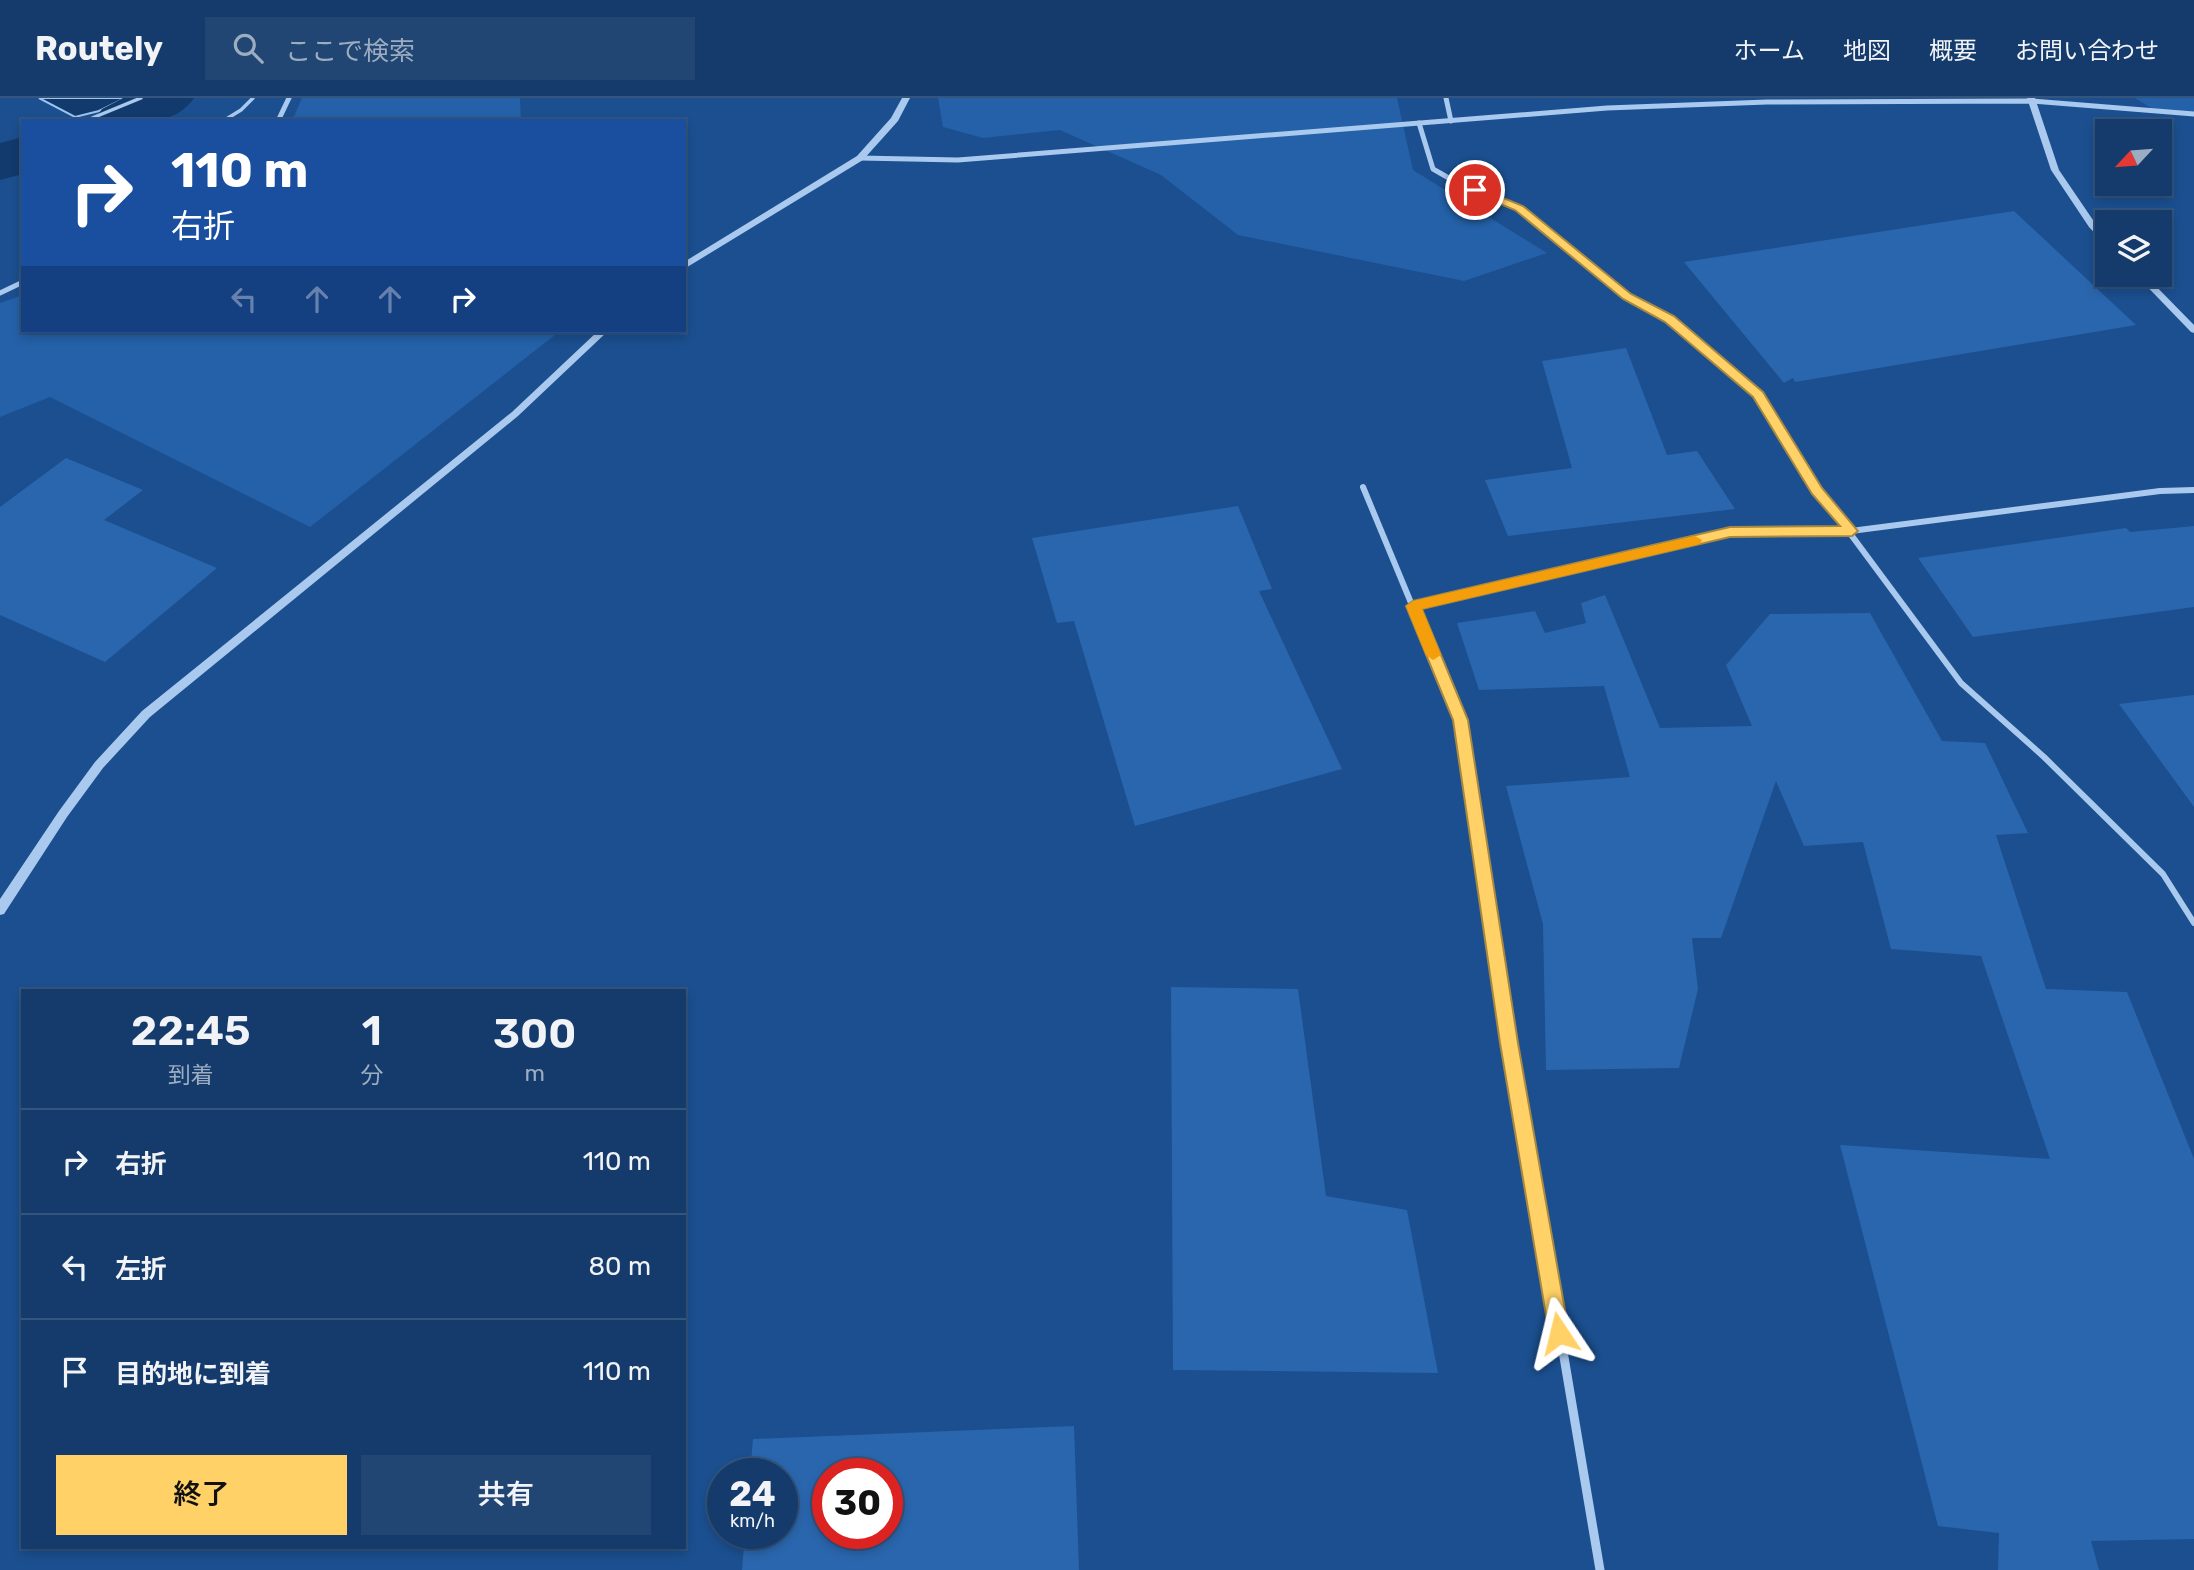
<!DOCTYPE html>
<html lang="ja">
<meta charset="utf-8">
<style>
body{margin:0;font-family:Rubik,"Noto Sans JP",sans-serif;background:#214673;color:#f1f3f6;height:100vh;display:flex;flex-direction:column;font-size:26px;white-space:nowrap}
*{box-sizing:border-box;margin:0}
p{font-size:23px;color:#9dadc1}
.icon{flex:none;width:38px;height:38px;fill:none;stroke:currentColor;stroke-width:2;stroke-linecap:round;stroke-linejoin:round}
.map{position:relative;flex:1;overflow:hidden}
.sheet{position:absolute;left:21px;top:891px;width:665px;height:560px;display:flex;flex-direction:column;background:#143b6b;border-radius:0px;box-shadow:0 4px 10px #0003,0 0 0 2px #33557e}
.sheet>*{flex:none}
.top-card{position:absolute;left:21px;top:21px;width:665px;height:214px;border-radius:0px;box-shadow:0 4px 10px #0003,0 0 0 2px #33557e;background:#1a4fa0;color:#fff;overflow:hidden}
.needle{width:46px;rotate:244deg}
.fabs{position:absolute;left:2095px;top:21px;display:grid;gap:14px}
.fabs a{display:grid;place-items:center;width:77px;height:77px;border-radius:0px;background:#143b6b;box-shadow:0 4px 10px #0003,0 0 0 2px #33557e;font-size:35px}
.speed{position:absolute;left:707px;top:1360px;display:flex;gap:14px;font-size:35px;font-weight:700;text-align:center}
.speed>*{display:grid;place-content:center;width:91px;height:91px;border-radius:50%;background:#143b6b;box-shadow:0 4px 10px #0003,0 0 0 2px #33557e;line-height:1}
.speed small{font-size:18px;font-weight:400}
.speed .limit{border:10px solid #d22;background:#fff;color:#111}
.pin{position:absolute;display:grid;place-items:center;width:60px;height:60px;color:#fff;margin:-30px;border:4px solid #fff;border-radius:50%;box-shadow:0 2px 7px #0007}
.me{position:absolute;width:77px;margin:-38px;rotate:350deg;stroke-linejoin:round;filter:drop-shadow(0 0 5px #0008)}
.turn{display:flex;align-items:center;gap:24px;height:147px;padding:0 35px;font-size:32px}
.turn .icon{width:91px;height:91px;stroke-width:2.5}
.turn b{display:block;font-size:49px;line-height:60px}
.lanes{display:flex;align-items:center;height:66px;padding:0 35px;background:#0003;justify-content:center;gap:35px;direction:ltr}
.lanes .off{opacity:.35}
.eta{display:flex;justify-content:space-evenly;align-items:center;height:119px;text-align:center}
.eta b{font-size:42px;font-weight:600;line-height:49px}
.cta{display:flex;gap:14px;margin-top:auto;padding:14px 35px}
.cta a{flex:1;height:80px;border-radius:0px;background:#ffd166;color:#111;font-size:28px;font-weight:600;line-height:80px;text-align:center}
.cta a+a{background:#214673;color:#f1f3f6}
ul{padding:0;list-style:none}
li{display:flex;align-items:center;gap:21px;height:105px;padding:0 35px;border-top:2px solid #33557e}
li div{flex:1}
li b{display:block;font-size:26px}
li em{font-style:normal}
header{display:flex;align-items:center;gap:42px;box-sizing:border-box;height:98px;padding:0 35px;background:#143b6b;border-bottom:2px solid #33557e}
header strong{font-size:33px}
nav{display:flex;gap:38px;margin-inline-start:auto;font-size:24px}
.search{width:490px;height:63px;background:#214673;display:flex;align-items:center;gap:18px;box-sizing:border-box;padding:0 24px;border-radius:0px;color:#9dadc1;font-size:26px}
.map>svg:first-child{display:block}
.green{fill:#2461a8}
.water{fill:#123a6d;stroke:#9cc4f0;stroke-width:2}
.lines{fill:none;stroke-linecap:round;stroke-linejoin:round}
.river{fill:#123a6d;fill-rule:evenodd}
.building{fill:#2a66ad;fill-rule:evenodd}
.service{stroke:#a9c9ee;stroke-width:3.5}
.minor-far2{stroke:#a9c9ee;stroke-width:5}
.minor-far1{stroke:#a9c9ee;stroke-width:6}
.minor{stroke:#a9c9ee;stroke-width:9}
.tertiary{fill:#a9c9ee;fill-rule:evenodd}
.route{fill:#ffd166;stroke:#a68842;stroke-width:2}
.slow{fill:#f59e0b}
</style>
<header>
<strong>Routely</strong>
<div class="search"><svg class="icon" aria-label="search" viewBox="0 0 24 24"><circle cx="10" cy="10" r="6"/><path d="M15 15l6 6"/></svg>ここで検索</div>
<nav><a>ホーム</a><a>地図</a><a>概要</a><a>お問い合わせ</a></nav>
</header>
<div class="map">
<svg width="2194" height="1472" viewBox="0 0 2194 1472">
<rect width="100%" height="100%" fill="#1b4f8f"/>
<g class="green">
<path d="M 302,0 L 520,0 L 521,23 L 292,23 Z"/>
<path d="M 938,0 L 1397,0 L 1413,72 L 1547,155 L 1464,183 L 1238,137 L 1161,77 L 1060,32 L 983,40 L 943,29 Z"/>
<path d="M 2135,0 L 2194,0 L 2194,16 L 2154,12 Z"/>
<path d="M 23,197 L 23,233 L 560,233 L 310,429 L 50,299 L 0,319 L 0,205 Z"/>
</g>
<path class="water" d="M 39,0 L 125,0 L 99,13 L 75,19 Z"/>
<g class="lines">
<g class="river">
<path d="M 123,0 L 194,0 C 172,32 129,23 93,23 L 102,11 Z"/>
<path d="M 23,39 L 23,76 L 0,82 L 0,45 Z"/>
</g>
</g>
<g class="building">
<path d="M 2014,113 L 2136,227 L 1795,284 L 1793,280 L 1784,285 L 1684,164 Z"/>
<path d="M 1626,250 L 1667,357 L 1697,353 L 1735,411 L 1508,438 L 1485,382 L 1572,370 L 1542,263 Z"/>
<path d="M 66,360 L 143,392 L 104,422 L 217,470 L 105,564 L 0,517 L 0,409 Z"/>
<path d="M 1238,408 L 1272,491 L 1259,493 L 1342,671 L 1135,728 L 1074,523 L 1057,525 L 1032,440 Z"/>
<path d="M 2194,428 L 2194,509 L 1973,539 L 1918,460 L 2126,430 L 2130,434 Z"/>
<path d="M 1605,497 L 1660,630 L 1752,628 L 1726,567 L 1770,516 L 1870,515 L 1942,643 L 1985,645 L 2028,735 L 1996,737 L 2046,891 L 2127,894 L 2194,1061 L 2194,1441 L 2091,1443 L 2099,1472 L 1998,1472 L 1999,1435 L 1938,1428 L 1840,1047 L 2050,1061 L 1981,858 L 1891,851 L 1863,744 L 1804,748 L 1776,683 L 1721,840 L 1692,840 L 1698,891 L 1679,970 L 1546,972 L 1543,826 L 1506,688 L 1630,679 L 1604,588 L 1479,592 L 1457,525 L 1535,513 L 1545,535 L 1586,525 L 1581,505 Z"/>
<path d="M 2194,597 L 2194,709 L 2119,606 Z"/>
<path d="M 1171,889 L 1298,891 L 1326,1098 L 1407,1112 L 1438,1275 L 1173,1272 Z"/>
<path d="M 1074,1328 L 1079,1472 L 742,1472 L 745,1435 L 782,1435 L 782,1376 L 750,1376 L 753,1341 ZM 828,1376 L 887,1376 L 887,1435 L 828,1435 Z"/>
</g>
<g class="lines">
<g class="service">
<path d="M 85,23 L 141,0"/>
<path d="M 223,23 L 241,12 L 253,0"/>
</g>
<g class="minor-far2">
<path d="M 1446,0 L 1451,23"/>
<path d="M 278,23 L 289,0"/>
<path d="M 1419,25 L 1433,71 L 1454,83 L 1519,110 L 1627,199 L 1669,221 L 1758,297 L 1807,377"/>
<path d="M 860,60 L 958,62 L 1607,10 L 1767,4 L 2032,3 L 2194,16"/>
<path d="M 0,195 L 23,184"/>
</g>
<g class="minor-far1">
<path d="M 1806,376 L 1961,585 L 2044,659 L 2163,776 L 2194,825"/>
<path d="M 1363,389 L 1460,623 L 1496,858"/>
<path d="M 1413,508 L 1730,434 L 1851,433 L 2160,393 L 2194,392"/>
</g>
<path class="minor" d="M 1496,857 L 1600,1472"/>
<g class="tertiary">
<path d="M 902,0 L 910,0 L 898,23 L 863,62 L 684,171 L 684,164 L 857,58 L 891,20 Z"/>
<path d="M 2027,0 L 2035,0 L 2059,72 L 2095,125 L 2107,138 L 2107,146 L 2104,145 L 2089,129 L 2051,72 Z"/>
<path d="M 2136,177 L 2145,177 L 2194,227 L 2194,235 L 2191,234 Z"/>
<path d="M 598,233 L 608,233 L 518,318 L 150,619 L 103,670 L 67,719 L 4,816 L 0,817 L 0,801 L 59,713 L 95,664 L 142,613 L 512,314 Z"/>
</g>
</g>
<path class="route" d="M 1472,90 L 1479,90 L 1523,108 L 1631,196 L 1674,218 L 1763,294 L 1822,390 L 1858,433 L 1852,438 L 1730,439 L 1422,511 L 1468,622 L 1518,945 L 1569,1235 L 1566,1242 L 1559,1245 L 1552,1242 L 1549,1235 L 1500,945 L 1453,622 L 1406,508 L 1413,503 L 1730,429 L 1840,428 L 1812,396 L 1753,299 L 1665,224 L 1623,201 L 1515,112 L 1472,94 Z"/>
<path class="slow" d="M 1695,438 L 1702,442 L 1700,446 L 1422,511 L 1441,557 L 1433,562 L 1426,557 L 1406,508 L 1413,503 Z"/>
</svg>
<div class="fabs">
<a><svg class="needle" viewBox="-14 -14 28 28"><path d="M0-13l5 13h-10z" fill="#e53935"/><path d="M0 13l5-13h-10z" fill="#9dadc1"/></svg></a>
<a><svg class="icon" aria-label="layers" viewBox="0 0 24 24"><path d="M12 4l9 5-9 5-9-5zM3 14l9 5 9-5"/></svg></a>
</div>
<div class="speed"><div>24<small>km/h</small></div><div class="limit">30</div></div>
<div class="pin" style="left:1475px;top:92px;background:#d93025"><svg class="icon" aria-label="arrive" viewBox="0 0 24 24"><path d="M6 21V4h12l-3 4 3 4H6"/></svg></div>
<svg class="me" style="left:1559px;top:1235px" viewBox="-20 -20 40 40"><path d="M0-17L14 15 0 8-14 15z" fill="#ffd166" stroke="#fff" stroke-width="4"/></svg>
<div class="top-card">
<div class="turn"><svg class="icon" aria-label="right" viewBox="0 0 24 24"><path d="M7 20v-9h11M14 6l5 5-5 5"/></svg><div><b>110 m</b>右折</div></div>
<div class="lanes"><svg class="icon off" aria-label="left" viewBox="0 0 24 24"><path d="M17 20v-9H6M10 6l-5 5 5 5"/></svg><svg class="icon off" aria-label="ahead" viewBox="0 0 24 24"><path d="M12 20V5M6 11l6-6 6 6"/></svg><svg class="icon off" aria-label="ahead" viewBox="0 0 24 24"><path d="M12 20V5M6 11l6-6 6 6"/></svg><svg class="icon" aria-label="right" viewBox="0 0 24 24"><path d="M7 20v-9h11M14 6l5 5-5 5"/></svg></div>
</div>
<section class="sheet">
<div class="eta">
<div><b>22:45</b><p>到着</p></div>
<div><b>1</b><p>分</p></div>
<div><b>300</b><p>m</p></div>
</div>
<ul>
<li><svg class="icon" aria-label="right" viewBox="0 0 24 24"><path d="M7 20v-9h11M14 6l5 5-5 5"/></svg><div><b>右折</b></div><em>110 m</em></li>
<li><svg class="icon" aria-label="left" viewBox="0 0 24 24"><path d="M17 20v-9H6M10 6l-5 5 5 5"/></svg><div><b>左折</b></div><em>80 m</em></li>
<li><svg class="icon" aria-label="arrive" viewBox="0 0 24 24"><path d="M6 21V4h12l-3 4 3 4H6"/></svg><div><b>目的地に到着</b></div><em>110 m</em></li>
</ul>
<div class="cta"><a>終了</a><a>共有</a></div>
</section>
</div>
